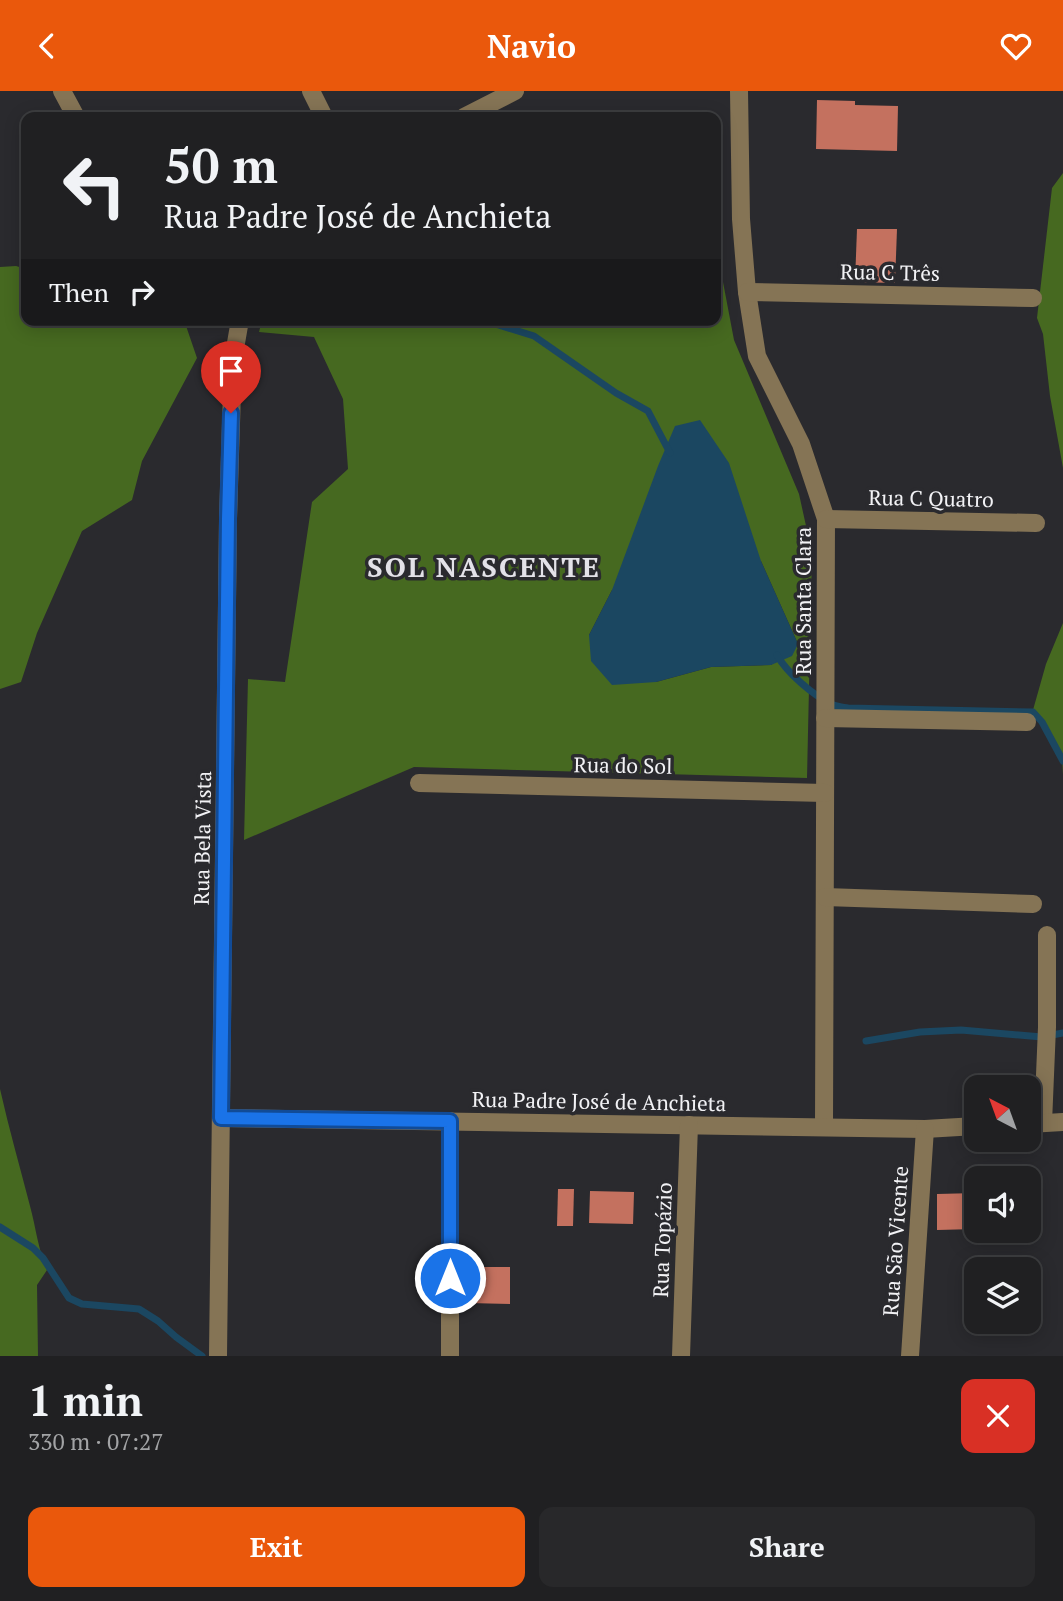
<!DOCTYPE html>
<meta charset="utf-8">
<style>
body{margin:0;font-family:"PT Serif",serif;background:#28282a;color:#f1f3f6;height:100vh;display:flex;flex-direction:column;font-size:26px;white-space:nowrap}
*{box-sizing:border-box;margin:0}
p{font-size:23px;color:#a2a3a5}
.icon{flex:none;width:38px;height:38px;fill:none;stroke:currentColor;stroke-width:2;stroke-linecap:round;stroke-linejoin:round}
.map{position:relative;height:1265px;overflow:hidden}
.details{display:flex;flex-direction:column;background:#202022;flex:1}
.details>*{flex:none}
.hud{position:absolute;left:21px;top:21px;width:700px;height:214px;border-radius:14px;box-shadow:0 4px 18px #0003,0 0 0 2px #3d3e40;background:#202022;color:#f1f3f6;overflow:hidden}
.needle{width:46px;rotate:319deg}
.tools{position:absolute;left:964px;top:984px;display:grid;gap:14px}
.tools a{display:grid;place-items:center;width:77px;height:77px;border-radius:14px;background:#202022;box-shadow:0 4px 18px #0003,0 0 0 2px #3d3e40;font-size:35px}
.pin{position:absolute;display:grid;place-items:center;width:60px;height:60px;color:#fff;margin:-72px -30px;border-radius:50% 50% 50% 0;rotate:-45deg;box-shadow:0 0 7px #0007}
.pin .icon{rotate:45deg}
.me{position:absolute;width:77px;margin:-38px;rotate:0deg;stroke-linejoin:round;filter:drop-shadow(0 0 5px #0008)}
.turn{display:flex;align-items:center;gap:24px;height:147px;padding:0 28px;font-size:32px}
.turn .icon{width:91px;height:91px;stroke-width:2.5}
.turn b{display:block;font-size:49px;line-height:60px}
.then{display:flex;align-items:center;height:66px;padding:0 28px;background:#0003;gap:14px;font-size:26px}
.round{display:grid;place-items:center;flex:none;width:74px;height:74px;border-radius:14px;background:#28282a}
.summary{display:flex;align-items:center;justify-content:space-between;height:119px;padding:0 28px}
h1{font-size:42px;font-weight:800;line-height:52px}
.action{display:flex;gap:14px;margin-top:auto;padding:14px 28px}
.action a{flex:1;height:80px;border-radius:14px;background:#ea580c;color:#fff;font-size:28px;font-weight:800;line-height:80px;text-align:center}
.action a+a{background:#28282a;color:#f1f3f6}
header{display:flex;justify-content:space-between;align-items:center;height:91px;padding:0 28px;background:#ea580c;color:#fff;font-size:32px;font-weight:800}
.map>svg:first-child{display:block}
.forest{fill:#466920;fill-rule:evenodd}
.water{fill:#1b4761}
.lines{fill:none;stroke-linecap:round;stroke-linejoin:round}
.stream{stroke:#1b4761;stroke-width:7}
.building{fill:#c4715f}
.minor{stroke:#857455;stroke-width:18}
.route-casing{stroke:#114b97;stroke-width:18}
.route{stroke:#1a73e8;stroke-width:12}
.labels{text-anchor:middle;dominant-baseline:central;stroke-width:7;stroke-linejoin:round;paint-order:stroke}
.street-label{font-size:21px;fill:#f2f2f5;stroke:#2a2a2e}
.district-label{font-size:28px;font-weight:bold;letter-spacing:2px;fill:#e3e2e8;stroke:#2a2a2e}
</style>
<header><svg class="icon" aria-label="back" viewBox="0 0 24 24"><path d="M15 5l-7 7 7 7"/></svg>Navio<svg class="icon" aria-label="heart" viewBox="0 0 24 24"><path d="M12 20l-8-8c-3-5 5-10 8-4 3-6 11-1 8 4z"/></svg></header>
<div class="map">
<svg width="1063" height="1265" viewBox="0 0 1063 1265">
<rect width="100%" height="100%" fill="#2a2a2e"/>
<g class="forest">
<path d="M 1063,82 L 1063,377 L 1050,305 L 1043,243 L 1037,227 L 1052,97 Z"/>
<path d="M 716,154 L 734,249 L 799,403 L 812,462 L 807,687 L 414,676 L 244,749 L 248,588 L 285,591 L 312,411 L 348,378 L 343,308 L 314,246 L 259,241 L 262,229 L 716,229 ZM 761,470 L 798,553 L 771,574 L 711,576 L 656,591 L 589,544 L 612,499 Z"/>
<path d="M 16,175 L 26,178 L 26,229 L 184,229 L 197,267 L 142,370 L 132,409 L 82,440 L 37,542 L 21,591 L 0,598 L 0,176 Z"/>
<path d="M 1063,532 L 1063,684 L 1062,665 L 1033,619 L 1046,573 Z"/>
<path d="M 0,998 C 9,1038 20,1076 30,1115 C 36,1137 38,1158 47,1179 L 37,1194 L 38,1265 L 0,1265 Z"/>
</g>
<path class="water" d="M 700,329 L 729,372 L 761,470 L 798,553 L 792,565 L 771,574 L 711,576 L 656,591 L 612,594 L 591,570 L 589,544 L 612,499 L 658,375 L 675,335 Z"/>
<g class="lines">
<g class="stream">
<path d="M 483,229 L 534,245 L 616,302 L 648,320 L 670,362"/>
<path d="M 777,564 C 787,582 813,604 831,613 C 837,616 842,616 848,617 L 1033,621 L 1042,631 L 1063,670"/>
<path d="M 866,950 L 920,941 L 961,939 L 1042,946 L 1063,942"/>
<path d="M 0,1136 L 33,1157 L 43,1167 L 69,1207 L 82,1213 L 139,1218 L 158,1230 L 176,1246 L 202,1265"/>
</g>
</g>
<g class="building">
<path d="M 817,9 L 855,10 L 855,14 L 898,15 L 897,60 L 816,58 Z"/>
<path d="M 857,138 L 897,138 L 895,192 L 855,191 Z"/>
<path d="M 558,1098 L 574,1098 L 573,1135 L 557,1135 Z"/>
<path d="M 590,1100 L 634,1101 L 633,1133 L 589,1132 Z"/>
<path d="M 976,1102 L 976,1138 L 937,1139 L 937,1103 Z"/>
<path d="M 469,1176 L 510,1176 L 510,1213 L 468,1212 Z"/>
</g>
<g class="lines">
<g class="minor">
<path d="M 62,0 L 76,26"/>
<path d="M 311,0 L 324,26"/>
<path d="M 739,0 L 741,128 L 747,201 L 757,265 L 801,353 L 826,428 L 824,1036"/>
<path d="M 464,26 L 515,0"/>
<path d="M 747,201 L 1033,207"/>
<path d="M 826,428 L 1036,432"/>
<path d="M 825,627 L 1027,631"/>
<path d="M 419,692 L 825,702"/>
<path d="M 825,806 L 1033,813"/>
<path d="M 221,1027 L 925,1038 L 976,1035"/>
<path d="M 1043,1032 L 1047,936 L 1047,844"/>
<path d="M 1029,1033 L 1063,1031"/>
<path d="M 218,1265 L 228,428 L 233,269 L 240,229"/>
<path d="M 450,1265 L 450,1030"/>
<path d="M 681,1265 L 689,1034"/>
<path d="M 910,1265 L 925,1038"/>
</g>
</g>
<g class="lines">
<g class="route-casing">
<path id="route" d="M 231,322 L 228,428 L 221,1027 L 450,1030 L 450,1187"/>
</g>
<use href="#route" class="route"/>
</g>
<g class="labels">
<g class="street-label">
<text transform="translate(890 181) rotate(1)">Rua C Três</text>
<text transform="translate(931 407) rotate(1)">Rua C Quatro</text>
<text transform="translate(803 510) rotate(-90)">Rua Santa Clara</text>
<text transform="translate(623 674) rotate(1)">Rua do Sol</text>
<text transform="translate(202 747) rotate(-89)">Rua Bela Vista</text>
<text transform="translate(599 1010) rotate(1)">Rua Padre José de Anchieta</text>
<text transform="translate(662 1149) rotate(-88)">Rua Topázio</text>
<text transform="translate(895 1150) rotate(-86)">Rua São Vicente</text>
</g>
<g class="district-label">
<text x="484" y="475">SOL NASCENTE</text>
</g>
</g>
</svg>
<div class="tools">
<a><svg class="needle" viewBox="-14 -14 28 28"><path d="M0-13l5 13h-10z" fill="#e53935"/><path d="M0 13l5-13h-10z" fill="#a2a3a5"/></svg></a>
<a><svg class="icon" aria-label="sound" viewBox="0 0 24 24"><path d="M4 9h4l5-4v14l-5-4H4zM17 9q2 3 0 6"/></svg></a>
<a><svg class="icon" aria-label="layers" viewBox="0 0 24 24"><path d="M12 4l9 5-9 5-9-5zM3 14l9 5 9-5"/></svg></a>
</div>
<div class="pin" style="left:231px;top:322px;background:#d93025"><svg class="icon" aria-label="arrive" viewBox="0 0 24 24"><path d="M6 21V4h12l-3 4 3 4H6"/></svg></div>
<svg class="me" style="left:450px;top:1187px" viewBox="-20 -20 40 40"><circle r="17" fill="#1a73e8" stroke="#fff" stroke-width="3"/><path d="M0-11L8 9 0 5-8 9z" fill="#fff"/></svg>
<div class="hud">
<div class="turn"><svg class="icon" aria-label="left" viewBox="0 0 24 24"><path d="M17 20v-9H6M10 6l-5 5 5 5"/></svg><div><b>50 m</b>Rua Padre José de Anchieta</div></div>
<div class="then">Then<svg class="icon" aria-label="right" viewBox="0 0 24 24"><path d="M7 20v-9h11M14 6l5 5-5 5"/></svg></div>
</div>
</div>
<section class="details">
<div class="summary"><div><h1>1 min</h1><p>330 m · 07:27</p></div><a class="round" style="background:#d93025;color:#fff"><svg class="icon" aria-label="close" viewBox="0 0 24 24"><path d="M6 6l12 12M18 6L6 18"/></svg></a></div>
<div class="action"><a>Exit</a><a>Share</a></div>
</section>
